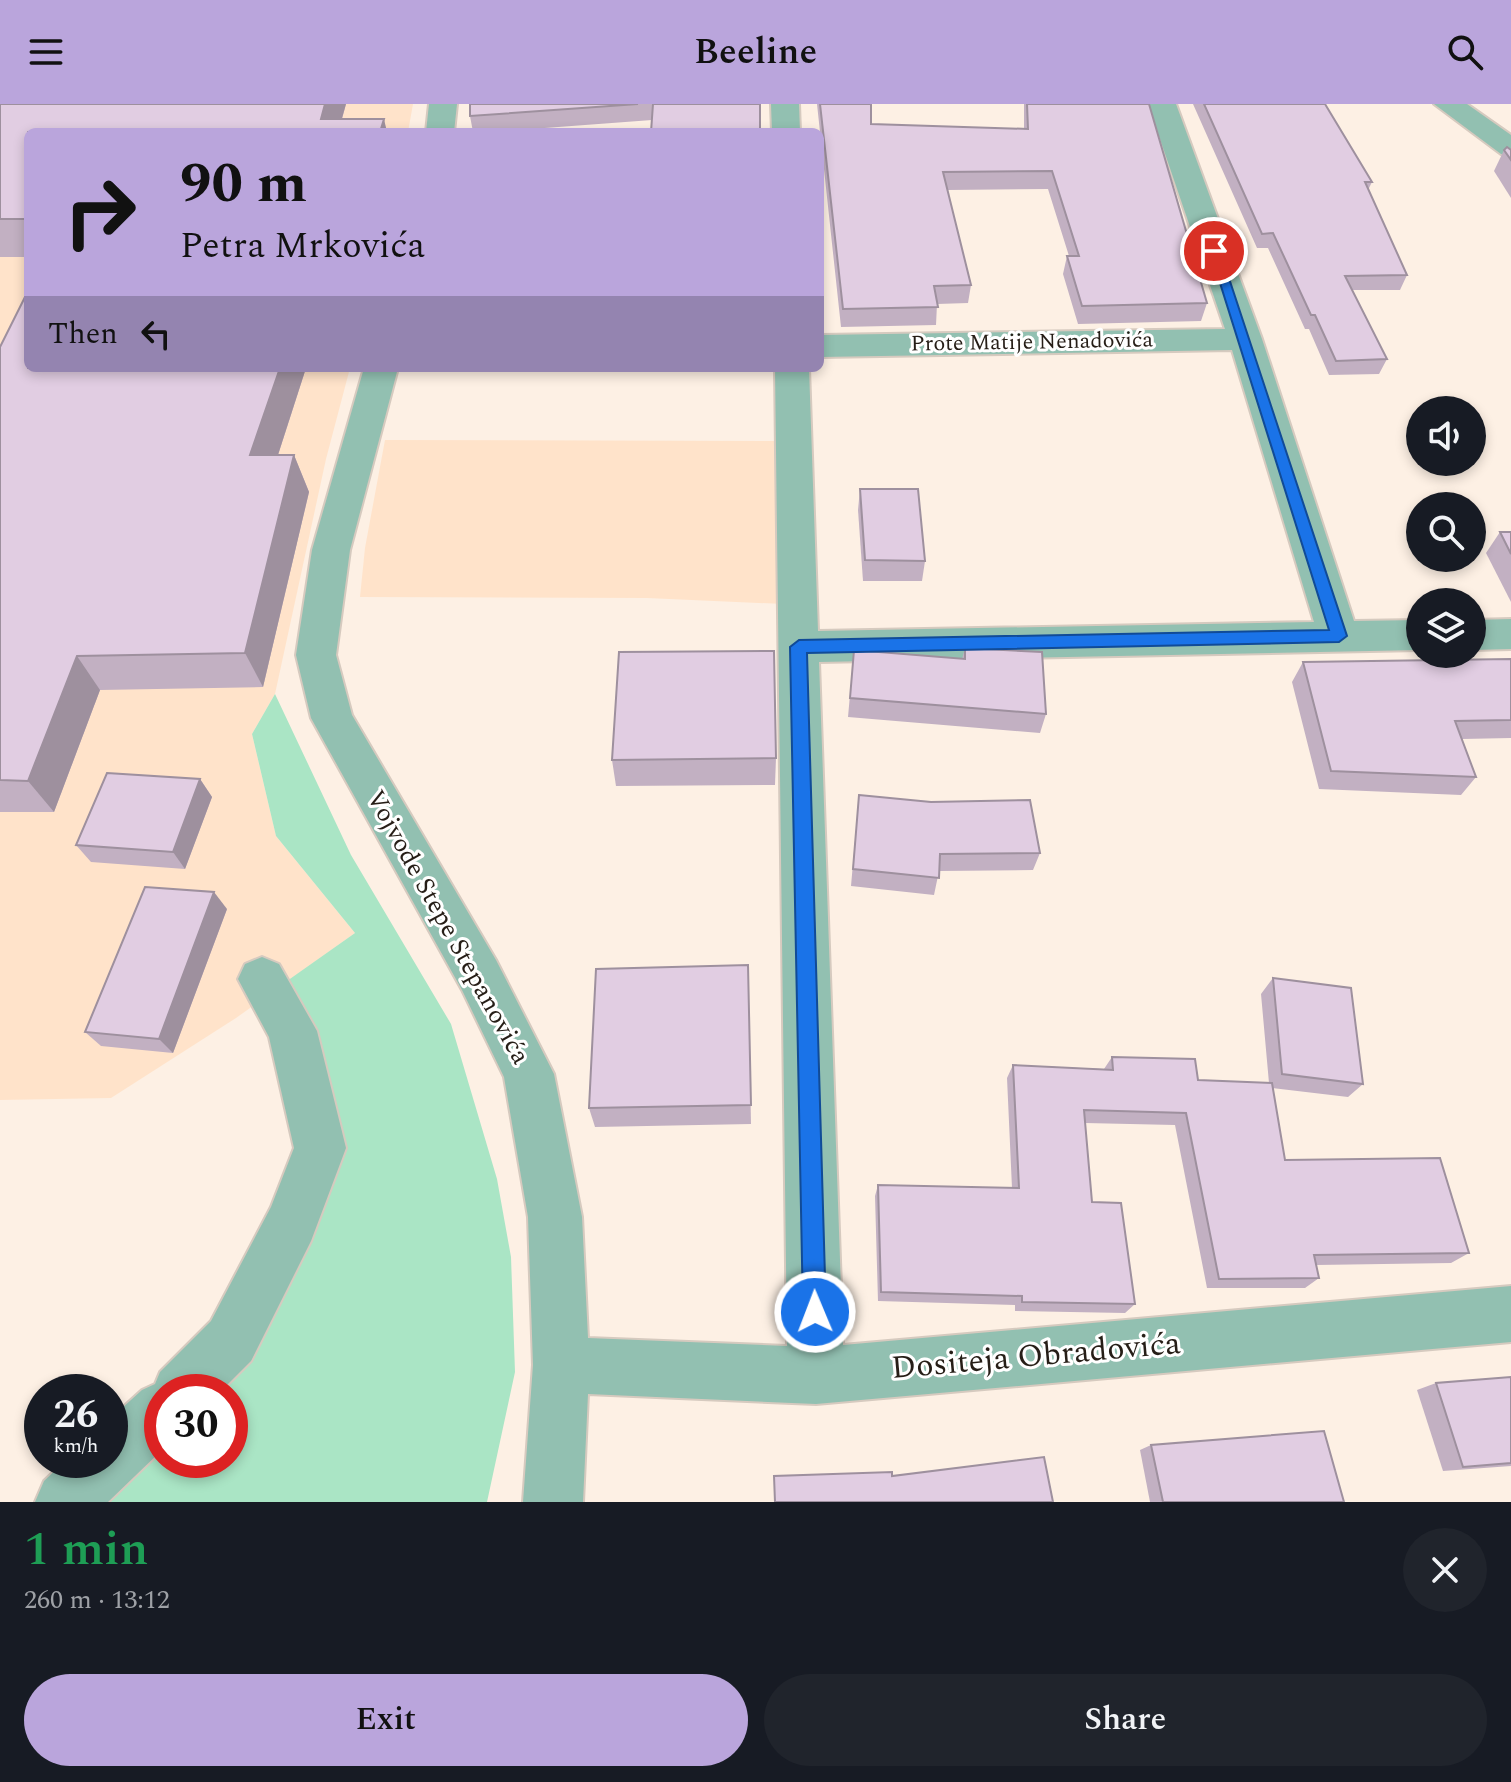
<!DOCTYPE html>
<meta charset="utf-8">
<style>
body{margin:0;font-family:Spectral,serif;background:#20242c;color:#f1f3f6;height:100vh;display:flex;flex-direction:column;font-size:30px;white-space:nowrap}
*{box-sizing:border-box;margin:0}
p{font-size:26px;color:#9ea1a6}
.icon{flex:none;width:44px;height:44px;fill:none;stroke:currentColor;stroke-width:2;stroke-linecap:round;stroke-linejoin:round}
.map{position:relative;height:1398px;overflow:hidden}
.sheet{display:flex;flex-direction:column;background:#171b24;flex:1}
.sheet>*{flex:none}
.hud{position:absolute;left:24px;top:24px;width:800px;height:244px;border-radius:12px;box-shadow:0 4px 12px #0003;background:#baa5dc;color:#111;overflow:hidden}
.buttons{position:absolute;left:1406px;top:292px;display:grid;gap:16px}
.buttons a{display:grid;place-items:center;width:80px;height:80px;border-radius:50%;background:#171b24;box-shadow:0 4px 12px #0003;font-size:40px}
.speed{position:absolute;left:24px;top:1270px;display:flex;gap:16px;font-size:40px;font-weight:700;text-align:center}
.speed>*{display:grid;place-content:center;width:104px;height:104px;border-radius:50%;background:#171b24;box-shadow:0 4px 12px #0003;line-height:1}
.speed small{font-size:20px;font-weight:400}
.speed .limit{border:12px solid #d22;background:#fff;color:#111}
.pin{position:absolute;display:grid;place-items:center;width:68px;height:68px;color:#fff;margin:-34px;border:4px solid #fff;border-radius:50%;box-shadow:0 2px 8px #0007}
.me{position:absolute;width:88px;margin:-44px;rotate:359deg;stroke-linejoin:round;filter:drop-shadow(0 0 6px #0008)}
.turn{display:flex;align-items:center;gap:28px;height:168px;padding:0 24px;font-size:36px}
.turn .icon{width:104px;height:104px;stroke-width:2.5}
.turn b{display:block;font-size:56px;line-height:68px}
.then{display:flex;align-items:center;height:76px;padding:0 24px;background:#0003;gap:16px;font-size:30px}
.round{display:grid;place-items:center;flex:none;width:84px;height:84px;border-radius:42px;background:#20242c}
.summary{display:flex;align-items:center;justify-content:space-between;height:136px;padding:0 24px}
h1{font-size:48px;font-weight:600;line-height:60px;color:#1e9e55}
.cta{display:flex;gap:16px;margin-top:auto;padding:16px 24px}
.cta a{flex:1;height:92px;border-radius:48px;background:#baa5dc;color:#111;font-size:32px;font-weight:600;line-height:92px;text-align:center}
.cta a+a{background:#20242c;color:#f1f3f6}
header{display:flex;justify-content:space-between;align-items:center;height:104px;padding:0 24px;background:#baa5dc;color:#111;font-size:36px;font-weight:600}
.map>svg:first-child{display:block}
.built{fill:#ffe3ca}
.green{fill:#aae5c5}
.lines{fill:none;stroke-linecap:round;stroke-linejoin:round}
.minor-casing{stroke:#d6cabf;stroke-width:4}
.minor{fill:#92c0b1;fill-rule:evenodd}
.wall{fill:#c2b0c2}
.shaded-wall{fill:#9e909e}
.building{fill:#e1cde2;stroke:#9e909e;stroke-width:2}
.route{fill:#1a73e8;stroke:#114b97;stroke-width:2}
.labels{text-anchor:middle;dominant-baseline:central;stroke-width:6;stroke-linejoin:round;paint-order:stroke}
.far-street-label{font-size:22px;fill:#261e17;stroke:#fff}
.street-label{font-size:26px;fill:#261e17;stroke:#fff}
.near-street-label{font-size:32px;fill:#261e17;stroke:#fff}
</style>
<header><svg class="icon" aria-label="menu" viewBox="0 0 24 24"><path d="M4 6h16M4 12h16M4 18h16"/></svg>Beeline<svg class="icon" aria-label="search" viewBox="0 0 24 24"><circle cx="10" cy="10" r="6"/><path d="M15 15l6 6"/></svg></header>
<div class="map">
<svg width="1511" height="1398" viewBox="0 0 1511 1398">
<rect width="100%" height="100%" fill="#fdf0e4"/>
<g class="built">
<path d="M 0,0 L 413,0 L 408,28 L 28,28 L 28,264 L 350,264 L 326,355 L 275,590 L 252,630 L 276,732 L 355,829 L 236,914 L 111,994 L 0,996 Z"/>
<path d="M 385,336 L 790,337 L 805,501 L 647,494 L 360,493 L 365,444 Z"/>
</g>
<path class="green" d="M 275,590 L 351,751 L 451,920 L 497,1075 L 511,1153 L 515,1268 L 487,1398 L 65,1398 L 162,1306 L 162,1356 L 230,1356 L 230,1288 L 180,1288 L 320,1044 L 270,889 L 355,829 L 276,732 L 252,630 Z"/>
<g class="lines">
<g class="minor-casing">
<g id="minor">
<path d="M 429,0 L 457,0 L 454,28 L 426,28 Z"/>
<path d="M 771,0 L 799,0 L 800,28 L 772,28 Z"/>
<path d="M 1148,0 L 1176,0 L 1262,235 L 1354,517 L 1420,516 L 1420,546 L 819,558 L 843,1241 L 1511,1182 L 1511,1238 L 816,1300 L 588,1290 L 583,1398 L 523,1398 L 533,1261 L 528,1113 L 504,973 L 462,886 L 311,614 L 296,551 L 312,446 L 364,264 L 398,264 L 350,446 L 336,551 L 352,611 L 496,856 L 554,970 L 582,1113 L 588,1234 L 787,1242 L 775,264 L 809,264 L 818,527 L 1314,518 L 1232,246 L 820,253 L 820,231 L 1225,225 Z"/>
<path d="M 1434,0 L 1467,0 L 1511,31 L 1511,53 L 1501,50 Z"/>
<path d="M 1511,515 L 1511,545 L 1472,546 L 1472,516 Z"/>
<path d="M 262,853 L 279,860 L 317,927 L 346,1044 L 311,1137 L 251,1257 L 220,1288 L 162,1288 L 162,1346 L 108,1398 L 35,1398 L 44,1377 L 66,1356 L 110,1356 L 110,1315 L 142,1286 L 155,1280 L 160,1268 L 211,1217 L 271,1103 L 294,1044 L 269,933 L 238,875 L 245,860 Z"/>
</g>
</g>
<use href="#minor" class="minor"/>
</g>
<g class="wall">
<path d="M 0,0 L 346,0 L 342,15 L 28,28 L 28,153 L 0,153 Z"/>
<path d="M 470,0 L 760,0 L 652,16 L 492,28 L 473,28 L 470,12 Z"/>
<path d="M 817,0 L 871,0 L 871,20 L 1024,25 L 1024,0 L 1149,0 L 1207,199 L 1201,217 L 1078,220 L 1063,170 L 1067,152 L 1069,152 L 1048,85 L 947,86 L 971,181 L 968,199 L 937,200 L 936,221 L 841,223 Z"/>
<path d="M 1193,0 L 1325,0 L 1372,78 L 1368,86 L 1407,171 L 1400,186 L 1352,186 L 1387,255 L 1379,270 L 1329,271 L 1309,225 L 1305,225 L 1268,144 L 1257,144 Z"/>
<path d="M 1504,46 L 1511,46 L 1511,94 L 1494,67 Z"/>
<path d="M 0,243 L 28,264 L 306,264 L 278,351 L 294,351 L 309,388 L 263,583 L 100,586 L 54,708 L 0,708 Z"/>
<path d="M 860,385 L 925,457 L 922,477 L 863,477 L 858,406 Z"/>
<path d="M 1500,428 L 1511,428 L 1511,498 L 1486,449 Z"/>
<path d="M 965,544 L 1046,610 L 1040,629 L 848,613 L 854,546 L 962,555 Z"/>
<path d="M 1511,555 L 1511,634 L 1462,635 L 1476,673 L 1461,691 L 1319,685 L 1292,578 L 1303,558 Z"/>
<path d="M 776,654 L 775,681 L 616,682 L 612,656 Z"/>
<path d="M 200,675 L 212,693 L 185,765 L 91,758 L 76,741 Z"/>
<path d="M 859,691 L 1040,749 L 1033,766 L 939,767 L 934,791 L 851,782 Z"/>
<path d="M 227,805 L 173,949 L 101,942 L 85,928 Z"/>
<path d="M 748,861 L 751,1020 L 595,1023 L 589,1004 Z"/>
<path d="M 1273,874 L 1363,980 L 1348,993 L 1272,984 L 1285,1056 L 1469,1149 L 1451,1159 L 1316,1161 L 1319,1174 L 1305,1184 L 1207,1184 L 1175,1021 L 1085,1019 L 1092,1098 L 1135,1200 L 1125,1209 L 1015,1207 L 1015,1201 L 878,1197 L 875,1092 L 878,1081 L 1012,1084 L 1007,974 L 1013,961 L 1104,965 L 1112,953 L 1198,976 L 1269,979 L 1261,890 Z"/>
<path d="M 1511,1273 L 1511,1362 L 1443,1367 L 1417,1286 L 1436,1279 Z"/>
<path d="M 1151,1341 L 1344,1398 L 1150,1398 L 1140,1346 Z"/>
</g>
<g class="shaded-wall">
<path d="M 325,0 L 346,0 L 338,28 L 321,15 Z"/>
<path d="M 384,15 L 387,28 L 380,28 Z"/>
<path d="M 280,264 L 306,264 L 266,388 L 250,351 Z"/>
<path d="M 294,351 L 309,388 L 263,583 L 245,549 Z"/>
<path d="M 77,552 L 100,586 L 54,708 L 28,677 Z"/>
<path d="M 200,675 L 212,693 L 185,765 L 173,748 Z"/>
<path d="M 214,788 L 227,805 L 173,949 L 159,935 Z"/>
</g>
<g class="building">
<path d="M 0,0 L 325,0 L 321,15 L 384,15 L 380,28 L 28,28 L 28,115 L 0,115 Z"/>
<path d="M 470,0 L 638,0 L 470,12 Z"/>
<path d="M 653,0 L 760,0 L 760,28 L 651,28 Z"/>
<path d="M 820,0 L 871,0 L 871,20 L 1028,25 L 1027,0 L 1149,0 L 1207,199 L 1082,202 L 1067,152 L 1079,152 L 1052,67 L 943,68 L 971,181 L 934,182 L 938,203 L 843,205 Z"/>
<path d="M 1204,0 L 1325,0 L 1372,78 L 1365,78 L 1407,171 L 1345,172 L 1387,255 L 1336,257 L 1315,211 L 1311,211 L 1273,129 L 1262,130 Z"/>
<path d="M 1507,43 L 1511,46 L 1511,56 L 1504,46 Z"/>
<path d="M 28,187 L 28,264 L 280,264 L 250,351 L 294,351 L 245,549 L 77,552 L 28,677 L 0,676 L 0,243 Z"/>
<path d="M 860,385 L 918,385 L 925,457 L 865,456 Z"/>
<path d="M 1500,428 L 1511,428 L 1511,450 Z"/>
<path d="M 965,544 L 1042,548 L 1046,610 L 850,594 L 854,546 L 965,555 Z"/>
<path d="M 774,547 L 776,654 L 612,656 L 619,548 Z"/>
<path d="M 1511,555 L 1511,616 L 1455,617 L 1476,673 L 1331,667 L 1303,558 Z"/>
<path d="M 107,669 L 200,675 L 173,748 L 76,741 Z"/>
<path d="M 859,691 L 931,698 L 1030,696 L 1040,749 L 940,750 L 939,774 L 853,765 Z"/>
<path d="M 145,783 L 214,788 L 159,935 L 85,928 Z"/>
<path d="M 748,861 L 751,1001 L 589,1004 L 596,865 Z"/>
<path d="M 1273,874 L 1351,884 L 1363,980 L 1282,970 Z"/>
<path d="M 1112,953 L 1195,955 L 1198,976 L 1272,979 L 1285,1056 L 1440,1054 L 1469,1149 L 1314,1151 L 1319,1174 L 1219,1175 L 1186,1009 L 1084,1006 L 1092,1098 L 1121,1099 L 1135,1200 L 1022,1198 L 1022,1192 L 881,1188 L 878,1081 L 1019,1084 L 1013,961 L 1113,966 Z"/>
<path d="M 1511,1273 L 1511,1359 L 1463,1363 L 1436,1279 Z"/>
<path d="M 1324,1327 L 1344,1398 L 1163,1398 L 1151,1341 Z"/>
<path d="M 1044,1353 L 1053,1398 L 775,1398 L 774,1372 L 892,1368 L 892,1372 Z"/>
</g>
<path class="route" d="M 1209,144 L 1220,147 L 1347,532 L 1339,538 L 807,549 L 826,1208 L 823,1216 L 815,1220 L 806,1216 L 803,1208 L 790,543 L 799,536 L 1329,526 Z"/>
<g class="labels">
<g class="far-street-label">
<text transform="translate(1032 238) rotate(-1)">Prote Matije Nenadovića</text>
</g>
<g class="street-label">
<text transform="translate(448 823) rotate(61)">Vojvode Stepe Stepanovića</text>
</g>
<g class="near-street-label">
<text transform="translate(1036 1252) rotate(-5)">Dositeja Obradovića</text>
</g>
</g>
</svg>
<div class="buttons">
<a><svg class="icon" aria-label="sound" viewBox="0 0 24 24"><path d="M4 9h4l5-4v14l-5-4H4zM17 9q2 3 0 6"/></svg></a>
<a><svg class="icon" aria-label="search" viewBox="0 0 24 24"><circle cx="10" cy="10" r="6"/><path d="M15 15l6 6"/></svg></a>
<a><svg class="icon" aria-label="layers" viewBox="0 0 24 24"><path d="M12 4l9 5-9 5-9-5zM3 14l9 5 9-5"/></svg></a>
</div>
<div class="speed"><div>26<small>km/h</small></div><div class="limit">30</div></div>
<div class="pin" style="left:1214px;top:147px;background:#d93025"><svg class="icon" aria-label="arrive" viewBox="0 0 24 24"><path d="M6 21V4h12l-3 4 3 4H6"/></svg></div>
<svg class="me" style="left:815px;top:1208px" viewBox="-20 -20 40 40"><circle r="17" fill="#1a73e8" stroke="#fff" stroke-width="3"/><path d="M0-11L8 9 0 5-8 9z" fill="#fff"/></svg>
<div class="hud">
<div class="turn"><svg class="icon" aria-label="right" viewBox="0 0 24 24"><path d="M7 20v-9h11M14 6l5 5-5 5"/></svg><div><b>90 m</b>Petra Mrkovića</div></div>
<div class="then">Then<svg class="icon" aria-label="left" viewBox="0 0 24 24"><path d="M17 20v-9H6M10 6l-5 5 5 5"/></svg></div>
</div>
</div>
<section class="sheet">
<div class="summary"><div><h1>1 min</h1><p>260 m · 13:12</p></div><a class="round"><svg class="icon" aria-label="close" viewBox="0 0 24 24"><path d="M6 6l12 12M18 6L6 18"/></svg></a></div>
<div class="cta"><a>Exit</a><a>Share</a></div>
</section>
